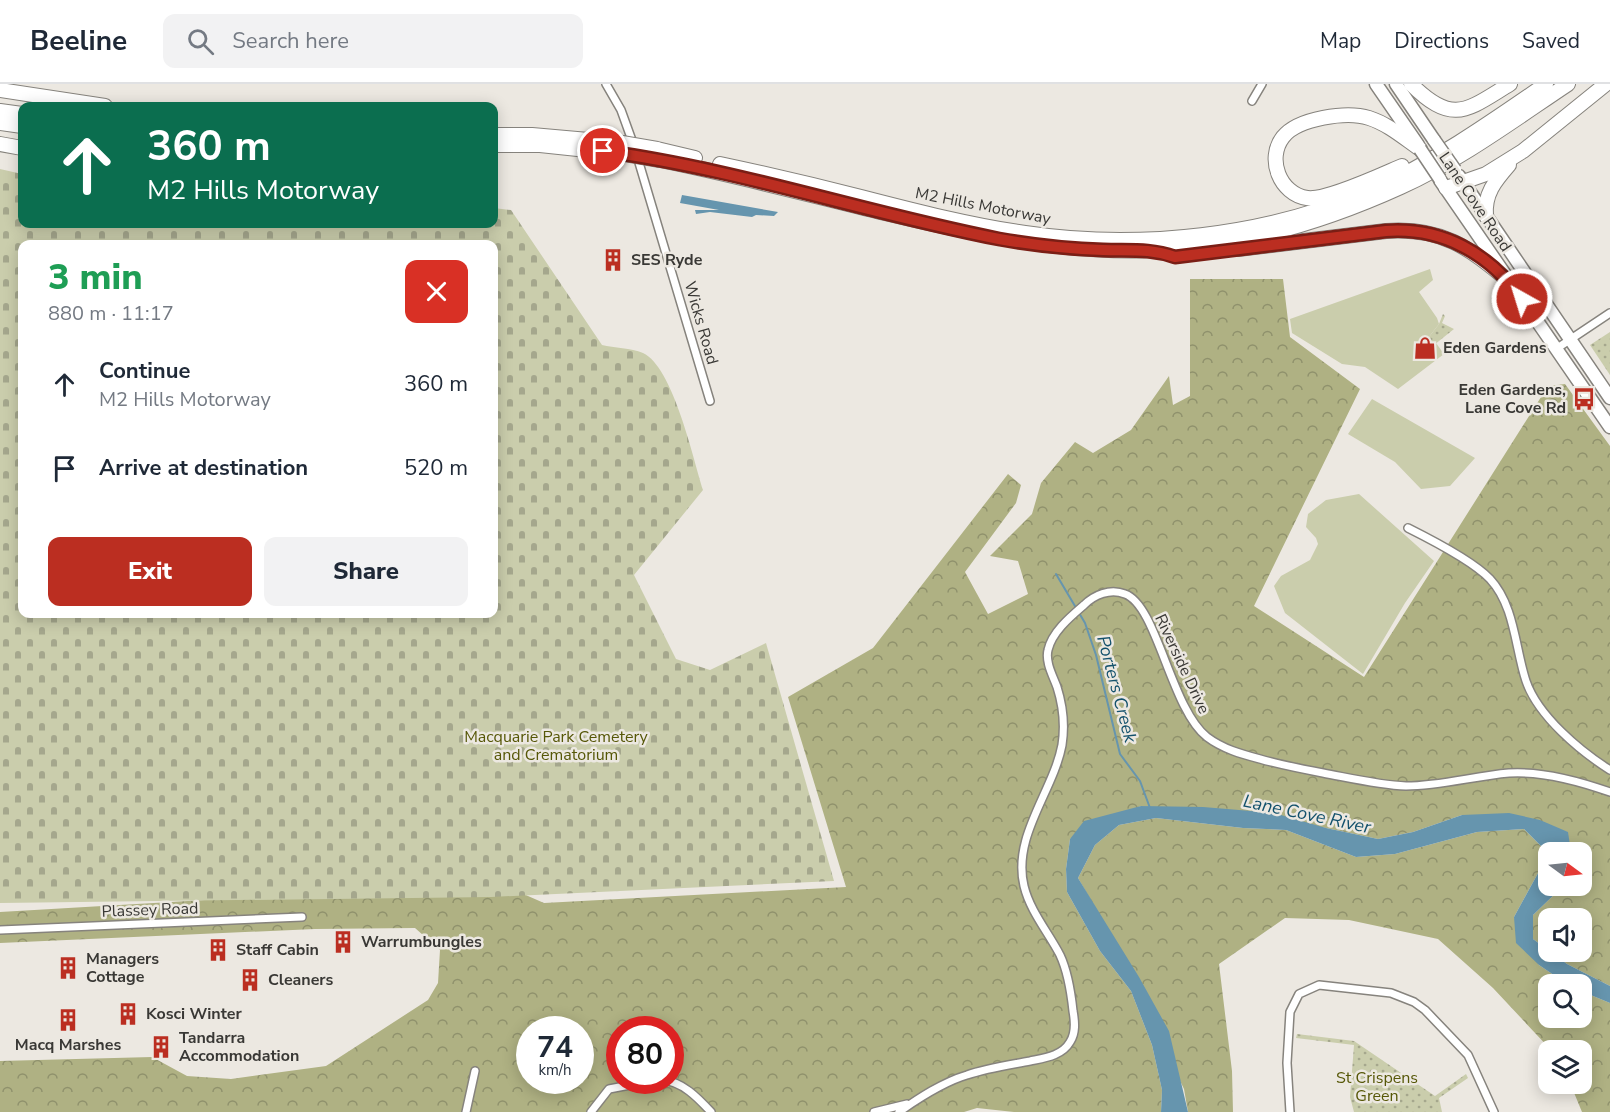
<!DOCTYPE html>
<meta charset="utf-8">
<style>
body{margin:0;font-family:"Nunito Sans",sans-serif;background:#f2f2f3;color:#1f2937;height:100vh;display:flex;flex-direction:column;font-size:22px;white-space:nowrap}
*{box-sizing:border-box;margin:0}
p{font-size:20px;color:#747a83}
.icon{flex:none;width:33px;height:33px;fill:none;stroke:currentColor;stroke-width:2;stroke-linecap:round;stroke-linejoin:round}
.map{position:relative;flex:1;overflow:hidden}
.details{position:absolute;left:18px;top:156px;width:480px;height:378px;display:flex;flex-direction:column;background:#fff;border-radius:12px;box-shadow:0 3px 15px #0003}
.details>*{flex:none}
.hud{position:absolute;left:18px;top:18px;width:480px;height:126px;border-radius:12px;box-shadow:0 3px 15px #0003;background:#0b6e4f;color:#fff;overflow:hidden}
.needle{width:39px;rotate:105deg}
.fabs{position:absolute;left:1538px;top:758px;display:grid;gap:12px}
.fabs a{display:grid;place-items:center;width:54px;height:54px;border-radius:12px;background:#fff;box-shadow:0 3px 15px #0003;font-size:30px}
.speed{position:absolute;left:516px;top:932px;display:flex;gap:12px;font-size:30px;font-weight:700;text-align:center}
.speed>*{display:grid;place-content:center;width:78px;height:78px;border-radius:50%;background:#fff;box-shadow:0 3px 15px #0003;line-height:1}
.speed small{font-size:15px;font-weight:400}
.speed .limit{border:9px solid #d22;background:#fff;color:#111}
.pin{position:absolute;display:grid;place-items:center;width:51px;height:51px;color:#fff;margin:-26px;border:3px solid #fff;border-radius:50%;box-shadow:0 2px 6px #0007}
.me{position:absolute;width:66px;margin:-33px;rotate:321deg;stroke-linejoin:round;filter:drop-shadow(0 0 4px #0008)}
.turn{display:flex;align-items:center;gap:21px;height:126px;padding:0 30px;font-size:27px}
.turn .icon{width:78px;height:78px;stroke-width:2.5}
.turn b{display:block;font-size:42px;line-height:51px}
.round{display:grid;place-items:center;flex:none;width:63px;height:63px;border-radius:12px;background:#f2f2f3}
.head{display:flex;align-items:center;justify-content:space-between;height:102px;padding:0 30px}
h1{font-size:36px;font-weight:800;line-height:45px;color:#1e9e55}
.action{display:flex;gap:12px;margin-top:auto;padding:12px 30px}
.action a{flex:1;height:69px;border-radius:12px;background:#bb2e21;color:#fff;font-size:24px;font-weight:800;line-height:69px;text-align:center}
.action a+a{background:#f2f2f3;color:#1f2937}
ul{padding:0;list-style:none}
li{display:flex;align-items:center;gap:18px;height:84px;padding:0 30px}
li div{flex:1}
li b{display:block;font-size:22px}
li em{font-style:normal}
header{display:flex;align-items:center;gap:36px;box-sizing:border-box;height:84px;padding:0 30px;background:#fff;border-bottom:2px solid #e0e1e3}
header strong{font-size:28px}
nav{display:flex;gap:33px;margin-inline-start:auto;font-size:21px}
.search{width:420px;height:54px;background:#f2f2f3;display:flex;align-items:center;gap:15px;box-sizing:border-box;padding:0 21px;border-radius:12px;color:#747a83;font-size:22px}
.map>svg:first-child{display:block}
.green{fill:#cacdac}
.forest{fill:url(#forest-crowns);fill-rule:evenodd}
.cemetery{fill:url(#cemetery-stones);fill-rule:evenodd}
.park{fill:url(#park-dots)}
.water{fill:#6695ae}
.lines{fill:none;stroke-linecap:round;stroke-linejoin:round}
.stream{stroke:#6695ae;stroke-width:2}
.minor-casing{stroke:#86837d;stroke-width:10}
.trunk-casing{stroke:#86837d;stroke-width:15}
.motorway-casing{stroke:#86837d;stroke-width:16}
.minor{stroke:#fff;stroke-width:7}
.trunk{stroke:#fff;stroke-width:12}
.motorway{stroke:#fff;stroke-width:14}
.trunk-bridge-casing{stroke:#86837d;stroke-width:15;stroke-linecap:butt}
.motorway-bridge-casing{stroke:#86837d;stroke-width:16;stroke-linecap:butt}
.trunk-bridge{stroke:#fff;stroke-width:12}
.motorway-bridge{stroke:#fff;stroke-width:14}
.route-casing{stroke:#7a1e15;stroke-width:15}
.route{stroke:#bb2e21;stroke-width:10}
.labels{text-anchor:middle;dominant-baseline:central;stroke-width:5;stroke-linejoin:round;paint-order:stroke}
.street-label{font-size:16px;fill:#393835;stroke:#ece8e1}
.poi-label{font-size:16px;font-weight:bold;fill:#393835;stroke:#ece8e1;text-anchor:start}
.park-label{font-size:16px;fill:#565707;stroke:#ece8e1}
.water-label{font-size:18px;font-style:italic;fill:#13516c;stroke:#ece8e1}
</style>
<header>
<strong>Beeline</strong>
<div class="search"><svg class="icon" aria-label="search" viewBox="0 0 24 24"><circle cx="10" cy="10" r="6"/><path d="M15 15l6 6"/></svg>Search here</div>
<nav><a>Map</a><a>Directions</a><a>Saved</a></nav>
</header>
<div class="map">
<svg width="1610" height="1028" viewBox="0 0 1610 1028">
<defs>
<pattern id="forest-crowns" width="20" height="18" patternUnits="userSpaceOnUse" patternTransform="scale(1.5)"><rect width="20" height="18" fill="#afb183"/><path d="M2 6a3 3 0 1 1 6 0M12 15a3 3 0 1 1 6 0" fill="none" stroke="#8f916c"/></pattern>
<pattern id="cemetery-stones" width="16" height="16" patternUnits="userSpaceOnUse" patternTransform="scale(1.5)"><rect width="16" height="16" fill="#cacdac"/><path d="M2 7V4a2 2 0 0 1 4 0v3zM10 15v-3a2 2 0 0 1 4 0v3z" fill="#a5a78d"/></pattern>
<pattern id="park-dots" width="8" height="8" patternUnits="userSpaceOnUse" patternTransform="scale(1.5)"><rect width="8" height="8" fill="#cacdac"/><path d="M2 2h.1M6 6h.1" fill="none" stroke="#a5a78d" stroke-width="1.8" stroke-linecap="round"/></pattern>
</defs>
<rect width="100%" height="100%" fill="#ece8e1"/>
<g class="green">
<path d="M 1430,185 L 1433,196 L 1419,208 L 1437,234 L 1439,240 L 1425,258 L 1429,264 L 1436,259 L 1444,270 L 1398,305 L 1365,283 L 1342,280 L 1292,249 L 1290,235 Z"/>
<path d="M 1372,315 L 1475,374 L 1450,402 L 1421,405 L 1395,378 L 1348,350 Z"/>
<path d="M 1359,410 L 1434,477 L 1405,519 L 1363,590 L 1285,529 L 1274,502 L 1281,492 L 1310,476 L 1318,460 L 1316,454 L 1306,443 L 1308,430 L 1326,416 Z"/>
</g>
<g class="forest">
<path d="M 1190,195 L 1283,195 L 1290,253 L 1360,305 L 1254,522 L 1364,593 L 1548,302 L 1565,300 L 1610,362 L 1610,902 L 1567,880 L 1549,867 L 1581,867 L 1581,834 L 1548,834 L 1548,866 L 1533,855 L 1533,831 L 1559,806 L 1561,801 L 1581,801 L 1581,768 L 1571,768 L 1567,748 L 1462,731 L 1413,748 L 1378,755 L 1326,744 L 1141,722 L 1070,755 L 1066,785 L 1067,808 L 1100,867 L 1131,907 L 1152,961 L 1162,1006 L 1161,1028 L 1014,1028 L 977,1024 L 964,1028 L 0,1028 L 0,977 L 152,973 L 187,992 L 231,995 L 326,982 L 428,916 L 438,899 L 440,866 L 415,844 L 315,845 L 0,859 L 0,828 L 498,799 L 544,819 L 846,803 L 788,613 L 873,564 L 1008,390 L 1021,401 L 1016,419 L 965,488 L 988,530 L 1028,510 L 1018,477 L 990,472 L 1032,430 L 1041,399 L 1075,358 L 1093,369 L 1131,346 L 1169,292 L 1173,321 L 1190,312 ZM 530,945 L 580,945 L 580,996 L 530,996 ZM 620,945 L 670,945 L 670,996 L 620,996 Z"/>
<path d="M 1156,734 L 1243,744 L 1286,746 L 1356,773 L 1395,770 L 1477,748 L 1524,745 L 1541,762 L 1543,780 L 1514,833 L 1539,881 L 1567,900 L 1548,900 L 1548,933 L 1581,933 L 1581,907 L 1610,919 L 1610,1028 L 1582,1028 L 1570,999 L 1581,999 L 1581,966 L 1551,966 L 1493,904 L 1438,855 L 1349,836 L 1285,834 L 1219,880 L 1232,987 L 1233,1028 L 1188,1028 L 1184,1005 L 1099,830 L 1078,794 L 1095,761 L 1119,741 Z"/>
</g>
<path class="cemetery" d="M 0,85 L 22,90 L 22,140 L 494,140 L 494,124 L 511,126 L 602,261 C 614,264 631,264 643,269 C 673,283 693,374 703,406 L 634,491 L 676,575 L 710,586 L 766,559 L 834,797 L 491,813 L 0,819 ZM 22,160 L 494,160 L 494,530 L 22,530 Z"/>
<g class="park">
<path d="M 1443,230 L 1445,232 L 1442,239 L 1454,245 L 1429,265 L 1425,258 L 1439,240 Z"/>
<path d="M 1610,248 L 1610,291 L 1590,261 Z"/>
<path d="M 1297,950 L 1354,957 L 1435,1012 L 1466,990 L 1468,994 L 1439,1014 L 1442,1028 L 1354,1028 L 1350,1013 L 1354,961 L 1296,954 Z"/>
</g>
<g class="water">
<path d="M 682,111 L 778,128 L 774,132 L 756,131 L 752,133 L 710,128 L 696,130 L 695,126 L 719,126 L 680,119 Z"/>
<path d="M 1141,722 L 1203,723 L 1274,729 L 1326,744 L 1378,755 L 1413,748 L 1462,731 L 1509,729 L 1540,736 L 1568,748 L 1571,768 L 1548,768 L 1548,801 L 1561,801 L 1559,806 L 1533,831 L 1533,855 L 1567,880 L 1610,902 L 1610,919 L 1581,907 L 1581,900 L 1567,900 L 1539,881 L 1516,859 L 1514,833 L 1543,780 L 1541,762 L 1524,745 L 1477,748 L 1395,770 L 1356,773 L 1286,746 L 1243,744 L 1156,734 L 1119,741 L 1095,761 L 1078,794 L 1139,893 L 1169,947 L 1188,1028 L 1161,1028 L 1162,1006 L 1152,961 L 1131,907 L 1100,867 L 1067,808 L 1066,785 L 1070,755 L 1084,737 Z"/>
</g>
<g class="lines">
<path class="stream" d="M 1056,490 L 1085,539 L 1096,571 L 1120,670 L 1140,697 L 1150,724"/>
<g class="minor-casing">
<g id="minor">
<path d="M 606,0 L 621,26 L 634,62"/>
<path d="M 1252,17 L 1262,0"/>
<path d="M 637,72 L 710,317"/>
<path d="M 1556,265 L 1610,229"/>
<path d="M 1408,444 C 1430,455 1474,478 1490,495 C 1515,522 1515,564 1526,597 C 1538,632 1580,667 1610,686"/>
<path d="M 0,846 L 302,833"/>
<path d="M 662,996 C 682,997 698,1014 711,1028"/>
<path d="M 466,1028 L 475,987"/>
<path d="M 591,1028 L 609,1005 L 630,1001 L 637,996"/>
<path d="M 874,1028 L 907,1020"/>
<path d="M 899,1028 C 919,1014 943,998 967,991 C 987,984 1009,981 1030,977 C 1044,974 1062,972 1070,958 C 1076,949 1075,938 1073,927 C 1071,908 1068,888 1060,871 C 1048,848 1030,827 1024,802 C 1012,752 1053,708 1062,661 C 1065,642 1063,622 1057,603 C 1053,592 1045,578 1048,566 C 1052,548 1070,533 1084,521 C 1094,511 1110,504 1125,510 C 1157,521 1171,625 1207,653 C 1223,665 1241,670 1260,675 C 1281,681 1302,685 1323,689 C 1350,694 1379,701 1406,702 C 1441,702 1474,692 1509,689 C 1542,687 1579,697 1610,708"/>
<path d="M 1290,1028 L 1287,979 L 1290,928 L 1299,910 L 1319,901 L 1391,909 L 1414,918 L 1425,926 L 1468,971 L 1494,1028"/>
</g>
</g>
<g class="trunk-casing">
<g id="trunk">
<path d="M 1376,0 L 1418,61"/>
<path d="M 1396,0 L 1434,56"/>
<path d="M 1459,92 L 1610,314"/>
<path d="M 1440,96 L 1610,343"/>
</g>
</g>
<g class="motorway-casing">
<g id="motorway">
<path d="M 1411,0 C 1453,42 1467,26 1510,0"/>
<path d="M 0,6 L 105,22"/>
<path d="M 0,27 L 22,30"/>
<path d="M 0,39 L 22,42"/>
<path d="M 494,51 L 532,51 L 622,59"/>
<path d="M 0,60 L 22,64"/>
<path d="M 494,61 L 540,61 L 625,70"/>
<path d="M 657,65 L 695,74"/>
<path d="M 660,76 C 735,91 810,111 885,129 C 974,150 1063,170 1155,166 C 1240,163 1324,138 1401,103 C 1460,76 1514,36 1568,0"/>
<path d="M 720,80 C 767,90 814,101 861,113 C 915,127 970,141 1025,149 C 1138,166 1267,152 1372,106 C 1434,78 1491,38 1546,0"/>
<path d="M 1402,82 C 1383,90 1326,117 1307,114 C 1280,110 1266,75 1283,53 C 1298,34 1347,27 1369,34 C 1388,40 1404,54 1420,65"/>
<path d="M 1446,104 L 1486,90 L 1523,67 L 1606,0"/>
<path d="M 1486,132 C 1484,110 1495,97 1509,81"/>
<path d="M 1238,165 L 1386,147 C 1442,143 1468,163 1509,197"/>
</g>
</g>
<use href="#minor" class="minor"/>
<use href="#trunk" class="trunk"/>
<use href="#motorway" class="motorway"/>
<g class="trunk-bridge-casing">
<g id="trunk-bridge">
<path d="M 1434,56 L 1455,86"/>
<path d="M 1420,65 L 1440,95"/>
</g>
</g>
<g class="motorway-bridge-casing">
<g id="motorway-bridge">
<path d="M 622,59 L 657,65"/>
<path d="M 625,70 L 660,76"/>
</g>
</g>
<use href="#trunk-bridge" class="trunk-bridge"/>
<use href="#motorway-bridge" class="motorway-bridge"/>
</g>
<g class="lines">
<g class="route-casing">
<path id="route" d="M 603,67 C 737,85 866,129 999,155 C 1033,161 1068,165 1103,166 C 1129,167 1149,164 1175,173 L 1386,147 C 1442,143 1489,169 1522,215"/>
</g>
<use href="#route" class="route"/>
</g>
<defs>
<g id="building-bare" transform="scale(1.8)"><path d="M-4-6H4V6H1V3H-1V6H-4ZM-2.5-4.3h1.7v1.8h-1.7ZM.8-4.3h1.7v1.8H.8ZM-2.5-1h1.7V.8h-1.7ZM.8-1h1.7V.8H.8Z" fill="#bb2e21" stroke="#ece8e1" stroke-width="2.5" paint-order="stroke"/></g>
<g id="shop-bare" transform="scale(1.8)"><path d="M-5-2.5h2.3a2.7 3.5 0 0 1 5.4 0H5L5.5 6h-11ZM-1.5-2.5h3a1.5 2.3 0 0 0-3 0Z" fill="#bb2e21" stroke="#ece8e1" stroke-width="2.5" paint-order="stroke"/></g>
<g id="bus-bare" transform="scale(1.8)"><path d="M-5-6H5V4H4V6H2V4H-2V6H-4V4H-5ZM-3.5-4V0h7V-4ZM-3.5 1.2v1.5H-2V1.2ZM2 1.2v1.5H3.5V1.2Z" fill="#bb2e21" stroke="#ece8e1" stroke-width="2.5" paint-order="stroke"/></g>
</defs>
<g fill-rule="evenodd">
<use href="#building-bare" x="613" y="176"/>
<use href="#shop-bare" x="1425" y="264"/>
<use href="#bus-bare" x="1584" y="315"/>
<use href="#building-bare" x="343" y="858"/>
<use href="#building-bare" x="218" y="866"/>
<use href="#building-bare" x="68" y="884"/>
<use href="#building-bare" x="250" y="896"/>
<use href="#building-bare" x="128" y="930"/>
<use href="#building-bare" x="68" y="936"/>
<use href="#building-bare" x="161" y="963"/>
</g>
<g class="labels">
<g class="street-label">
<text transform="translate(1475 118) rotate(56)">Lane Cove Road</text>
<text transform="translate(983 122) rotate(11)">M2 Hills Motorway</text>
<text transform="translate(701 239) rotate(74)">Wicks Road</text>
<text transform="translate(1182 580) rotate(65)">Riverside Drive</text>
<text transform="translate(150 826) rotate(-2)">Plassey Road</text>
</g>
<g class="poi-label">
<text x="631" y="176">SES Ryde</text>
<text x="1443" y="264">Eden Gardens</text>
<text x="1566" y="306" text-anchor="end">Eden Gardens,<tspan x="1566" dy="18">Lane Cove Rd</tspan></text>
<text x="361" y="858">Warrumbungles</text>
<text x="236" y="866">Staff Cabin</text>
<text x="86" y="875">Managers<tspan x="86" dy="18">Cottage</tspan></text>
<text x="268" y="896">Cleaners</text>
<text x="146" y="930">Kosci Winter</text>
<text x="179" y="954">Tandarra<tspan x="179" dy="18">Accommodation</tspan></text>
<text x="68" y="961" text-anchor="middle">Macq Marshes</text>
</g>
<g class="park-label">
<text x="556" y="653">Macquarie Park Cemetery<tspan x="556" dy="18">and Crematorium</tspan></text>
<text x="1377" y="994">St Crispens<tspan x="1377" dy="18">Green</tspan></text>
</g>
<g class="water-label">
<text transform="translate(1117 605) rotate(75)">Porters Creek</text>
<text transform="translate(1307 730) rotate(12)">Lane Cove River</text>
</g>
</g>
</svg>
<div class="fabs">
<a><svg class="needle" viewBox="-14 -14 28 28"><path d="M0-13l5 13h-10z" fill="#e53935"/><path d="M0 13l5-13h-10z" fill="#747a83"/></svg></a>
<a><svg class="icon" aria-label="sound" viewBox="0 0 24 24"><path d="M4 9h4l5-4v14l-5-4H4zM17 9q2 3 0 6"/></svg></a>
<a><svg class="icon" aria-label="search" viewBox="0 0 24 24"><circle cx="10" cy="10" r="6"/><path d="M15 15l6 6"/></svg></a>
<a><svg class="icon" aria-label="layers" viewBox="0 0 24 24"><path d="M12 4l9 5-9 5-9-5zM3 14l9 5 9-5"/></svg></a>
</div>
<div class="speed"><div>74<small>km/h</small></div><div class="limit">80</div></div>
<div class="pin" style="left:603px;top:67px;background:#d93025"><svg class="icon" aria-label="arrive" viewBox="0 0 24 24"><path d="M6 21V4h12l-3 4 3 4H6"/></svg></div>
<svg class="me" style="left:1522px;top:215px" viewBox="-20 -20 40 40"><circle r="17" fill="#bb2e21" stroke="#fff" stroke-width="3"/><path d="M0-11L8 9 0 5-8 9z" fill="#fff"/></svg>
<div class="hud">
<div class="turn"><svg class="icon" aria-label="ahead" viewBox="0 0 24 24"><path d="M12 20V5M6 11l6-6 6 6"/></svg><div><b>360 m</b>M2 Hills Motorway</div></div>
</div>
<section class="details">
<div class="head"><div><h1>3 min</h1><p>880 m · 11:17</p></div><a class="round" style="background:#d93025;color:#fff"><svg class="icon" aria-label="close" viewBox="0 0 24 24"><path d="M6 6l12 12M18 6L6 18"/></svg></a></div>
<ul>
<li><svg class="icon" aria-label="ahead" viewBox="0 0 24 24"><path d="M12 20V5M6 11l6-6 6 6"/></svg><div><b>Continue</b><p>M2 Hills Motorway</p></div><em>360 m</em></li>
<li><svg class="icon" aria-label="arrive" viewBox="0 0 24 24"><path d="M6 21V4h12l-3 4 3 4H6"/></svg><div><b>Arrive at destination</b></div><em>520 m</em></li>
</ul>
<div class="action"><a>Exit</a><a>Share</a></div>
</section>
</div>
